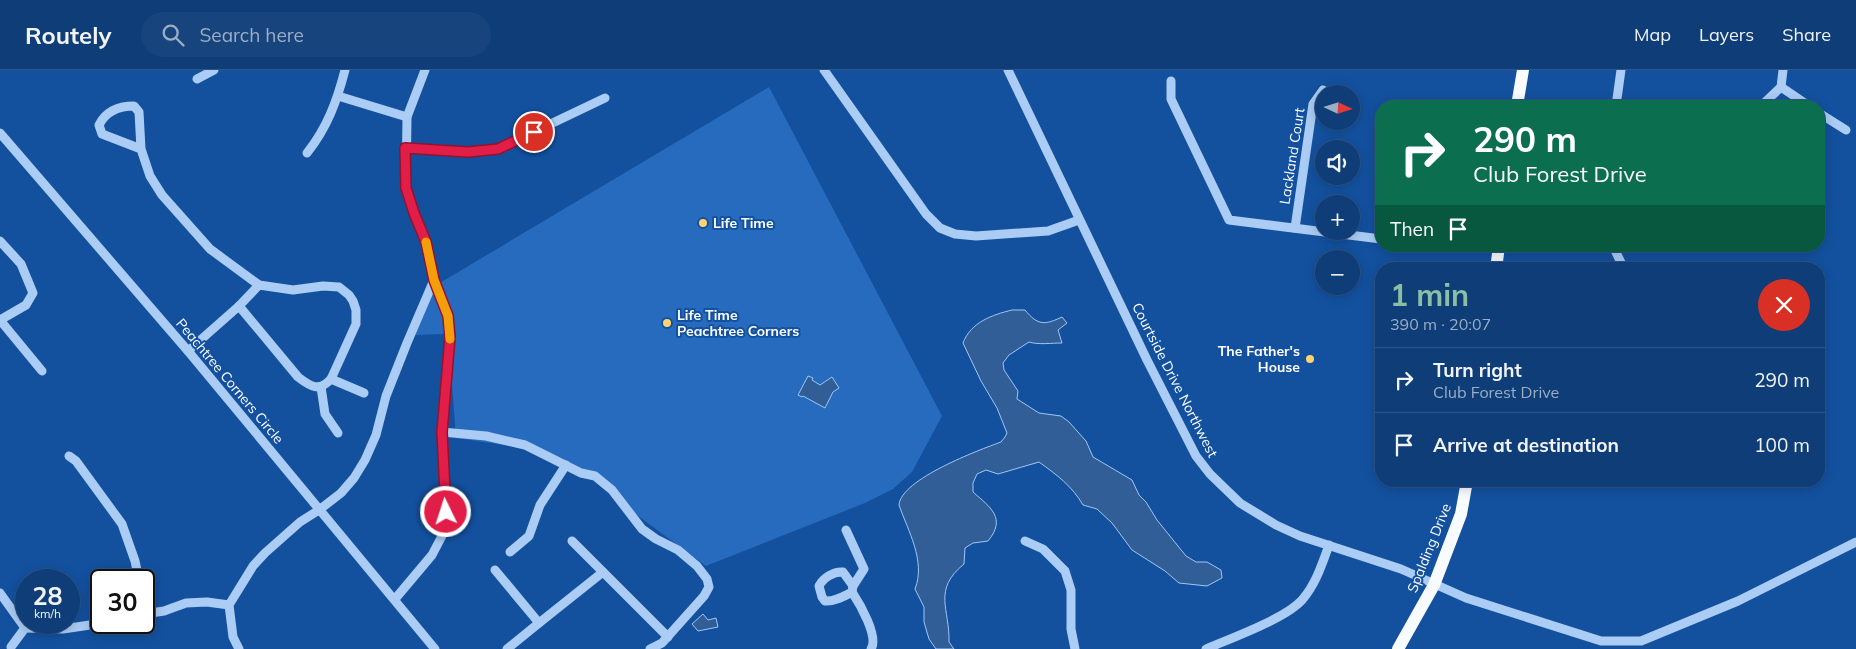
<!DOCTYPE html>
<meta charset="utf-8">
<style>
body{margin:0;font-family:Mulish,sans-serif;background:#17447c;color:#f1f3f6;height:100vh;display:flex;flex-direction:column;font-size:19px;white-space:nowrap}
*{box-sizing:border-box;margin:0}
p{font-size:16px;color:#9baec6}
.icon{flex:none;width:28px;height:28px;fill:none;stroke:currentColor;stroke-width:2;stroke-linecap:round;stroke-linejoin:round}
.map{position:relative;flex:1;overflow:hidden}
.panel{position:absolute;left:1375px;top:192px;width:450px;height:225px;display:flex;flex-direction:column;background:#0e3d77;border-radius:20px;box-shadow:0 2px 12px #0003,0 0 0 1px #2e5689}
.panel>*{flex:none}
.top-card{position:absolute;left:1375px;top:30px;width:450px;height:152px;border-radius:20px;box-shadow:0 2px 12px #0003,0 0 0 1px #2e5689;background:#0b6e4f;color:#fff;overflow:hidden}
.needle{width:32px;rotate:94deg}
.tools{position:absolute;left:1315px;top:15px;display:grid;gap:10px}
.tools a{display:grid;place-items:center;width:45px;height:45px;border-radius:50%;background:#0e3d77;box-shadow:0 2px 12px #0003,0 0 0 1px #2e5689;font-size:25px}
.speed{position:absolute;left:15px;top:499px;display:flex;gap:10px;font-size:25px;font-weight:700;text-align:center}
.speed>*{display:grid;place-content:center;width:65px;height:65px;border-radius:50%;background:#0e3d77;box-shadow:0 2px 12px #0003,0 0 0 1px #2e5689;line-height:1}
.speed small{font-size:12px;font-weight:400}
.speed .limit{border:2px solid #111;border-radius:8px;background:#fff;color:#111}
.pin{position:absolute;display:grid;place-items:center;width:42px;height:42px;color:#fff;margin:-21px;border:2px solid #fff;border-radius:50%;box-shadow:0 1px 5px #0007}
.me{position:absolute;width:55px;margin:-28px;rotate:356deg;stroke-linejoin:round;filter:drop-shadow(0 0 4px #0008)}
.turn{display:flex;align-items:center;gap:18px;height:105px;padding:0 15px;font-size:22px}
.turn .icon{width:65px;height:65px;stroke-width:2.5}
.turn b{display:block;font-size:35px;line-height:42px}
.then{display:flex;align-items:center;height:48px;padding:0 15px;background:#0003;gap:10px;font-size:19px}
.round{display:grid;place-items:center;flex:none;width:52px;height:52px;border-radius:26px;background:#17447c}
.headline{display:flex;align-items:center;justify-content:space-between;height:85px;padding:0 15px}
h1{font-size:30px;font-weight:700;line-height:38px;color:#8abfa5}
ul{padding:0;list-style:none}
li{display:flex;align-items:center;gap:15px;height:65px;padding:0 15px;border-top:1px solid #2e5689}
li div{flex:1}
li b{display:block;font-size:19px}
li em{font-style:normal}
header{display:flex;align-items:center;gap:30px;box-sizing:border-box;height:70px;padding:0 25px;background:#0e3d77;border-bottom:1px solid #2e5689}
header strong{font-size:24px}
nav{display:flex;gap:28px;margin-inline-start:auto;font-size:18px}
.search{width:350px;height:45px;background:#17447c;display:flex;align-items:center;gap:12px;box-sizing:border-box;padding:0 18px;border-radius:28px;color:#9baec6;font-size:19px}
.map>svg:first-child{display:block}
.green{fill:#266bbd}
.water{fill:#325e98;stroke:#9dc7f7}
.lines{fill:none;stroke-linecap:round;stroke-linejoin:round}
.minor{stroke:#abccf4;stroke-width:9}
.major{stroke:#f8fbff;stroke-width:12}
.route-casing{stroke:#92132f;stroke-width:12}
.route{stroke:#e11d48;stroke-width:9}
.slow{stroke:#f59e0b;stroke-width:9}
.poi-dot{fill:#ffd46e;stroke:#13519f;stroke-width:2}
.labels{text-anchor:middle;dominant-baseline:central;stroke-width:4;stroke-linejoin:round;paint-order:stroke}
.street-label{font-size:14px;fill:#fff;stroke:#13519f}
.poi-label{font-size:14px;font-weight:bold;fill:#fff;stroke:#13519f;text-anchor:start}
</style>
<header>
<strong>Routely</strong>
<div class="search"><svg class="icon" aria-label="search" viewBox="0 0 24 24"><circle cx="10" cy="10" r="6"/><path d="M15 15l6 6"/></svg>Search here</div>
<nav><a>Map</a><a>Layers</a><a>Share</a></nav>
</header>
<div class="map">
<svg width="1856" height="579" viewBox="0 0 1856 579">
<rect width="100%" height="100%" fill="#13519f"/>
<path class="green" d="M 769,17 L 942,346 L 912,402 L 893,419 L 865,433 L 706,496 L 622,434 L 598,411 L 533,379 L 456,368 L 450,289 L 444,264 L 416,265 L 416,263 L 433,217 Z"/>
<g class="water">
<path d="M 1012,240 L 1025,240 C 1038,256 1045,255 1062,247 L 1067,253 L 1058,260 L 1062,273 C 1051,273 1039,275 1029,272 L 1009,285 L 1003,293 L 1004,300 L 1018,321 L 1017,329 L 1039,343 L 1061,346 L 1069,352 L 1086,371 L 1093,387 L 1132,410 L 1139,425 L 1146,432 L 1157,450 L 1186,486 L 1196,492 L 1207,492 L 1221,500 L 1222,508 L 1207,516 L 1179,513 L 1165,501 L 1132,480 L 1112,453 L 1097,439 L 1083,435 C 1072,416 1057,405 1039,392 L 998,404 L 986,400 L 977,404 L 973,413 L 973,422 C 990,437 1007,448 988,471 L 973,473 L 965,478 L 964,494 C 932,520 950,539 949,572 L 954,579 L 936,579 L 929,569 L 924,552 L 924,537 L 915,519 C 926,491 908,461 899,435 C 901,409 979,380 1001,372 L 1005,367 L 1007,363 L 997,338 L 981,311 L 963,273 C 971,252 992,245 1012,240 Z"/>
<path d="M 808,306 L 813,308 L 812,310 L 820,315 L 832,307 L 839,318 L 833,322 L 825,338 L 803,326 L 802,327 L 798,325 Z"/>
<path d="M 703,544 L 708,550 L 716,548 L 718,557 L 698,561 L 692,554 Z"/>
</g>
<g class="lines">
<g class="minor">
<path d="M 824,0 L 926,144 L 940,158 L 955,164 L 976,166 L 1048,161 L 1079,150"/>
<path d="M 1008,0 L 1147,290 L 1196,386 L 1210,404 L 1240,433 L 1276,455 L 1300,466 L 1401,499 L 1466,528 L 1601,571 L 1641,571 L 1738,531 L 1856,472"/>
<path d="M 197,9 L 214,0"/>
<path d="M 1171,11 L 1171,29 L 1229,150 L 1381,169"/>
<path d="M 1781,17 L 1809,36"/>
<path d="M 338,26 L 407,47"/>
<path d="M 1616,36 L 1621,0"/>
<path d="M 1761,36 L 1781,17 L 1783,0"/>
<path d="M 1819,43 L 1846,60"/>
<path d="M 0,63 L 188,281 L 435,579"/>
<path d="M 141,79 L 102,64 L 99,55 C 106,41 119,36 134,36 L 139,42 L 141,79 L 150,106 L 162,125 L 210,179 L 259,215 L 293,220 L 323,216 L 339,217 L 349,225 L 353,231 L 356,240 L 356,254 L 331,309 C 319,322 311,317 298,307 L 239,236"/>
<path d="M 405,79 L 468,82 L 498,79 L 605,28"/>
<path d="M 307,83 C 327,58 337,31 345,0"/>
<path d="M 1295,158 L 1313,34 L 1323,20"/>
<path d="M 0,171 L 21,194 L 33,223 L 26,235 L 0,250"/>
<path d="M 1613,176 L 1624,199"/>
<path d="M 0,250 L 42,301"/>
<path d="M 188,281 L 239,236 L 259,215"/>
<path d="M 331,309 L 364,323"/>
<path d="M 321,317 L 325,344 L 338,363"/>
<path d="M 442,362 L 486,366 L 525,375 L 581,403 L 595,406 L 612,420 L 642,459 L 656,469 L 678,480 L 697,496 L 707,509 L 709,517 L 704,526 L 662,573 L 650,579"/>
<path d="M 69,386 L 76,391 L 122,454 L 135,491 L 139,510"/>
<path d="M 846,460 L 864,499 L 853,516 L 852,522 C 860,534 879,567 871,579"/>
<path d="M 572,471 L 668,567"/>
<path d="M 1025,471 L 1043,479 L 1065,501 L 1071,520 L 1071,559 L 1075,579"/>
<path d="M 510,482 L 529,466 L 540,435 L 566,395"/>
<path d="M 495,500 L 539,553 L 603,502"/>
<path d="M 852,522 C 844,526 834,532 825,531 L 822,527 L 819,516 C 823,508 834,501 843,502 L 853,516"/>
<path d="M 0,523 L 25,558 L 63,559 L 110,552"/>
<path d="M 395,529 L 432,485 L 443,464 L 446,442 L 442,362 L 450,267 L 447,246 L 434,210 L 426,172 L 414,143 L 406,118 L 407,47 L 425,0"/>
<path d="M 144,544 L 164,541 L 186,533 L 207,532 L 229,535"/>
<path d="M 11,577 L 25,558"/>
<path d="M 239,579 L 233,567 L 229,535 L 253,496 L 265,483 L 300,452 L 319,440 L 341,423 L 354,408 L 365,390 L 376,365 L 386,326 L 407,273 L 434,210"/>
<path d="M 507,579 L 539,553"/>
<path d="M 1206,579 C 1231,568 1285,549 1302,530 C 1316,514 1322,494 1329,475"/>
</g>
<g class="major">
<path d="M 1517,36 L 1523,0"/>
<path d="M 1496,199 L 1499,176"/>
<path d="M 1398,579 L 1434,515 L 1461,444 L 1467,411"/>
</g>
</g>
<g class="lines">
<g class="route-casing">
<path id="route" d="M 446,442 L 442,362 L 450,267 L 448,246 L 434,210 L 426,172 L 414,143 L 406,118 L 405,78 L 468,82 L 498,79 L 534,62"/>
</g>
<use href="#route" class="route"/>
<path class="slow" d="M 426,172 L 434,210 L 448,246 L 450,269"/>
</g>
<g class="poi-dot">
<circle cx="703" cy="153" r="5"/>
<circle cx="667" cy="253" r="5"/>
<circle cx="1310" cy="289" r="5"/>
</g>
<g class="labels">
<g class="street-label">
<text transform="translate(1292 86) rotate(-81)">Lackland Court</text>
<text transform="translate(1175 310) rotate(63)">Courtside Drive Northwest</text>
<text transform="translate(230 311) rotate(50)">Peachtree Corners Circle</text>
<text transform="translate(1429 478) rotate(-68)">Spalding Drive</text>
</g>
<g class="poi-label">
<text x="713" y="153">Life Time</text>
<text x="677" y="245">Life Time<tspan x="677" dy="16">Peachtree Corners</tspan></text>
<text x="1300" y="281" text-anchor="end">The Father's<tspan x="1300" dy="16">House</tspan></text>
</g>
</g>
</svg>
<div class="tools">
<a><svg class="needle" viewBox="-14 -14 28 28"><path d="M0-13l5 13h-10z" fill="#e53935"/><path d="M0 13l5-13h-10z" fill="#9baec6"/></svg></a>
<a><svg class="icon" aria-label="sound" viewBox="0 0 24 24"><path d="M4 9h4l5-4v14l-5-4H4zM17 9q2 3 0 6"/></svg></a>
<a>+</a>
<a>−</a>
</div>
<div class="speed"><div>28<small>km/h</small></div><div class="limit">30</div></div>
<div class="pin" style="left:534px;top:62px;background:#d93025"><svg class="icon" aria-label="arrive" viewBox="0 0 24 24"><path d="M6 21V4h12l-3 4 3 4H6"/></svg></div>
<svg class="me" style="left:446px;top:442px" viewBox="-20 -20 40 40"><circle r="17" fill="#e11d48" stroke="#fff" stroke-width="3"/><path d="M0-11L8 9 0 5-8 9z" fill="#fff"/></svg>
<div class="top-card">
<div class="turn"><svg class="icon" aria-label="right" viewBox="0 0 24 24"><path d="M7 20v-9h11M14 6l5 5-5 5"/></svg><div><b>290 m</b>Club Forest Drive</div></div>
<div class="then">Then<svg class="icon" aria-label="arrive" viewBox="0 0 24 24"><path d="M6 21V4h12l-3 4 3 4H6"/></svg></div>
</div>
<section class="panel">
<div class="headline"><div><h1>1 min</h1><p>390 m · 20:07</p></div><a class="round" style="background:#d93025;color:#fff"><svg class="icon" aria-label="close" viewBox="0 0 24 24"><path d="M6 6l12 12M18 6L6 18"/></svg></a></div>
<ul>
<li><svg class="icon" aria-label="right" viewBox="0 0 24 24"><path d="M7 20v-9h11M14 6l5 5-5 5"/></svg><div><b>Turn right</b><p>Club Forest Drive</p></div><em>290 m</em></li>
<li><svg class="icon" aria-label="arrive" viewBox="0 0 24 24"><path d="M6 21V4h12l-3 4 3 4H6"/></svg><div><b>Arrive at destination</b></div><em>100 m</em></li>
</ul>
</section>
</div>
